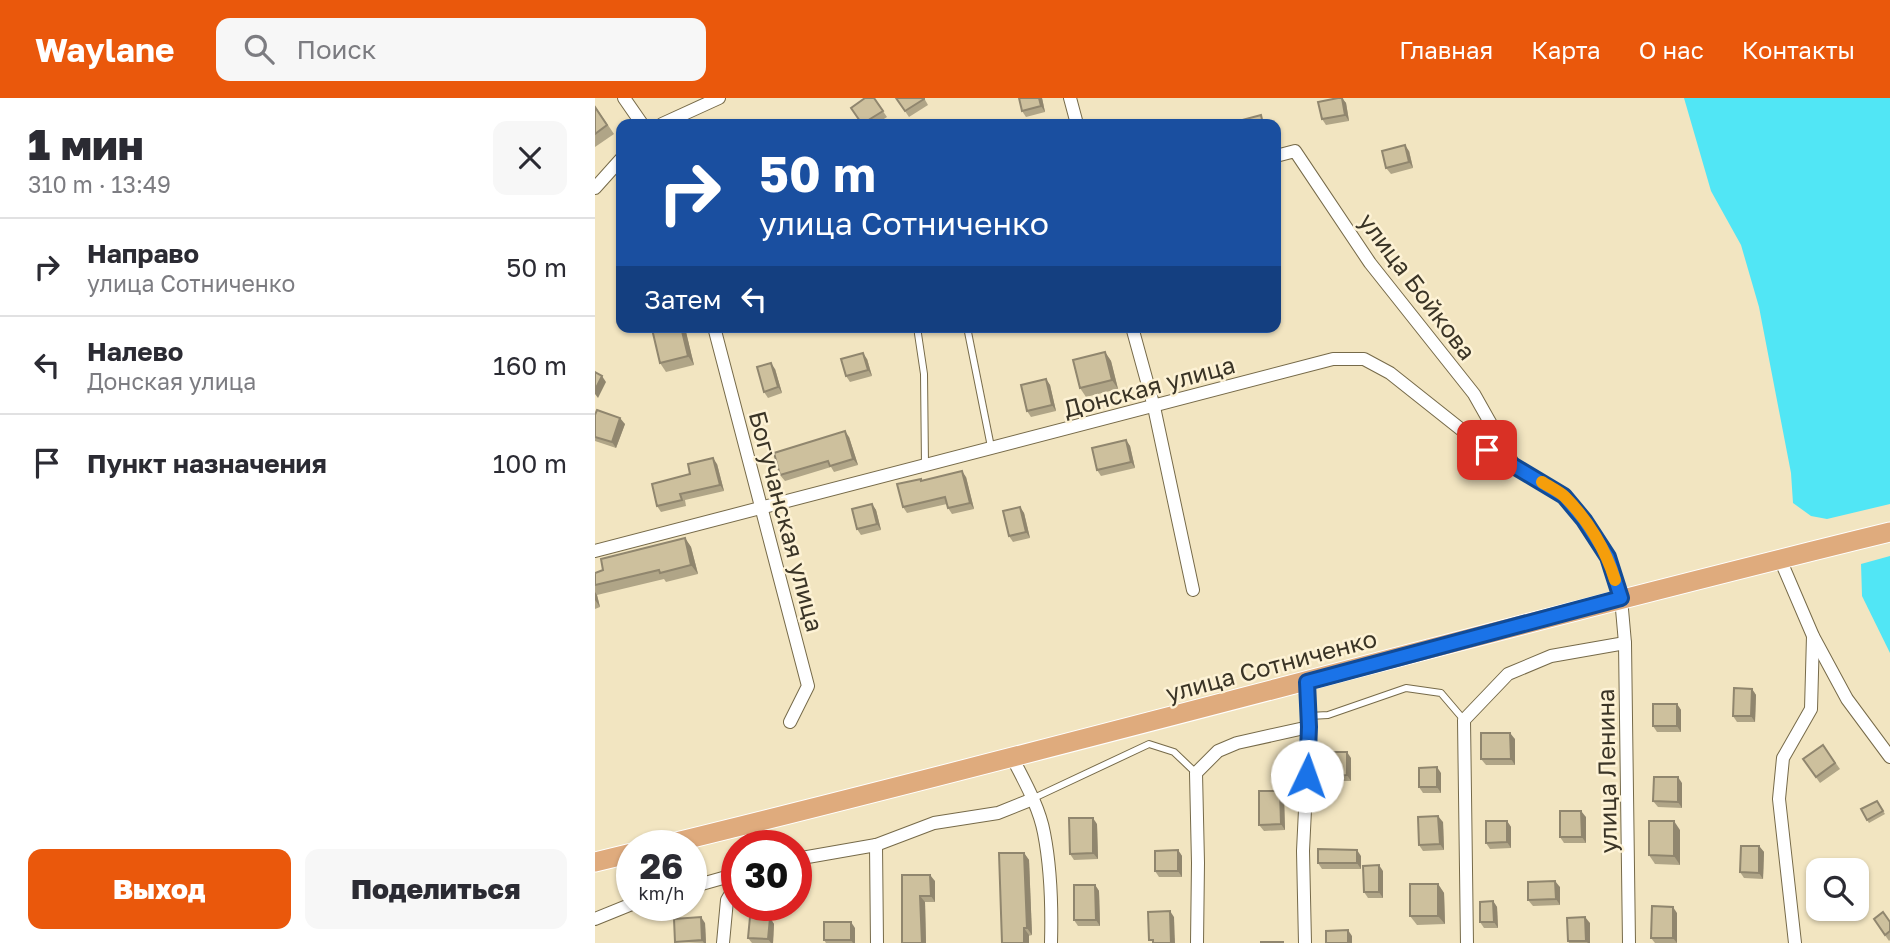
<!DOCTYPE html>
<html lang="ru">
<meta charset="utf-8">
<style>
body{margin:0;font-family:"Golos Text",sans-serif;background:#f7f7f7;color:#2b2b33;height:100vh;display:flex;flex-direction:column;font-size:26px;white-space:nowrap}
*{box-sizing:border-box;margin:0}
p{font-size:23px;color:#7c7c81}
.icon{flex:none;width:38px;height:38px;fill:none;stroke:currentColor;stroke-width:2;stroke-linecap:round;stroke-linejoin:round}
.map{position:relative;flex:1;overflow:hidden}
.side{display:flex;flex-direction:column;background:#fff;width:595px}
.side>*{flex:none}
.guide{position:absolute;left:21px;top:21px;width:665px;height:214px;border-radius:14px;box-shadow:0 2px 5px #0004;background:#1a4fa0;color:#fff;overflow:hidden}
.buttons{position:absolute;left:1211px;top:760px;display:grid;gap:14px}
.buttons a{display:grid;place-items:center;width:63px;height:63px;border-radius:14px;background:#fff;box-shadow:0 2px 5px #0004;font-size:35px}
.speed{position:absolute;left:21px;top:732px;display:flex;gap:14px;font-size:35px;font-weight:700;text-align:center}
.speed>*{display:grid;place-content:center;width:91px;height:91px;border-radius:50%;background:#fff;box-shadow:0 2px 5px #0004;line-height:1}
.speed small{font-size:18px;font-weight:400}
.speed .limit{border:10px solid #d22;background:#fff;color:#111}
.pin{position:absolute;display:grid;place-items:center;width:60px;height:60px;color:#fff;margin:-30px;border-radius:14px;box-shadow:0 4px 10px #0006}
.me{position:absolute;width:77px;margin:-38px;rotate:3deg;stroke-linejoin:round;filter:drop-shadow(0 0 5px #0008)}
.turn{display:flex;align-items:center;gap:24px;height:147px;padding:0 28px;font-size:32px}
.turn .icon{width:91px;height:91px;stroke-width:2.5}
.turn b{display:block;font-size:49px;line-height:60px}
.then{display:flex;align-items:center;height:66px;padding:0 28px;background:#0003;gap:14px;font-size:26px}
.round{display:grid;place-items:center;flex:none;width:74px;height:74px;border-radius:14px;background:#f7f7f7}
.head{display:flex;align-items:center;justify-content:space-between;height:119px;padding:0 28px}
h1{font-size:42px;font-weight:800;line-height:52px}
.cta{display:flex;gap:14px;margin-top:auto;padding:14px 28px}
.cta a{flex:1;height:80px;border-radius:14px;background:#ea580c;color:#fff;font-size:28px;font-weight:800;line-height:80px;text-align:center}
.cta a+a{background:#f7f7f7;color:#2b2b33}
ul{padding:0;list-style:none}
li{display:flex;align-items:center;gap:21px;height:98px;padding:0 28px;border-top:2px solid #e1e1e2}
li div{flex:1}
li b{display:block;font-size:26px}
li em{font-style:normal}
header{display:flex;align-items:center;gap:42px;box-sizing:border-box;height:98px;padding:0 35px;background:#ea580c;color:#fff}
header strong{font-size:33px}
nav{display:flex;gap:38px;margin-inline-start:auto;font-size:24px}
.search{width:490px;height:63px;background:#f7f7f7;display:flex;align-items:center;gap:18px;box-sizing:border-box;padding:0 24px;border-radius:14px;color:#7c7c81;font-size:26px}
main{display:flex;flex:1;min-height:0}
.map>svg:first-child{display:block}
.water{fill:#51e6f5}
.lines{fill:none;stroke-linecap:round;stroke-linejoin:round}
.lane-casing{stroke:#766a49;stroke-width:8}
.street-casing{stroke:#766a49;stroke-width:14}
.primary-casing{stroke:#fff;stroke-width:21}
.lane{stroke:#fff;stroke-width:6}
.street{stroke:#fff;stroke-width:12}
.primary{stroke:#dfab7d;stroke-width:19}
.wall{fill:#b0a587}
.shaded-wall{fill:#90866e}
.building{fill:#cdc09d;stroke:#90866e;stroke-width:2}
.route-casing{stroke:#114b97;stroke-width:18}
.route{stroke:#1a73e8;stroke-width:12}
.slow{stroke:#f59e0b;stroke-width:12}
.labels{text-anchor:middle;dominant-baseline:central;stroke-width:5;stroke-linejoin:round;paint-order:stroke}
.street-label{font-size:24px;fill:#3a3426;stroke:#fdf2d5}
</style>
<header>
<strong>Waylane</strong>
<div class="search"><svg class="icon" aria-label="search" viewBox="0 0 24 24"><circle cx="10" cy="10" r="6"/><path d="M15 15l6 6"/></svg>Поиск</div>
<nav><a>Главная</a><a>Карта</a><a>О нас</a><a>Контакты</a></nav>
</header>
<main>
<section class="side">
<div class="head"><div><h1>1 мин</h1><p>310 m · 13:49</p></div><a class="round"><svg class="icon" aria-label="close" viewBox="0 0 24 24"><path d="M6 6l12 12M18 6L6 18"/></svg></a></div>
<ul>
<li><svg class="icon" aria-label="right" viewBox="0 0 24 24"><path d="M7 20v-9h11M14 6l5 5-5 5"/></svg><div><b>Направо</b><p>улица Сотниченко</p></div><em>50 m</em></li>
<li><svg class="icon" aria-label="left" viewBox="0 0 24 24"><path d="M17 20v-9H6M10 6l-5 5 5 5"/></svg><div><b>Налево</b><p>Донская улица</p></div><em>160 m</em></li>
<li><svg class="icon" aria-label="arrive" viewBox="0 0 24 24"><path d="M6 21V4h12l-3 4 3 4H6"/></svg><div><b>Пункт назначения</b></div><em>100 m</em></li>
</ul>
<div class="cta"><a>Выход</a><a>Поделиться</a></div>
</section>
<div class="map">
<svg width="1295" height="845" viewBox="0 0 1295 845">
<rect width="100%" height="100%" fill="#f2e5c1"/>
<g class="water">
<path d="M 1089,0 L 1295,0 L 1295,406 L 1232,421 L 1216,418 L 1198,405 L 1196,375 L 1164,209 L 1146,147 L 1116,93 Z"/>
<path d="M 1295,458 L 1295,555 L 1267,498 L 1266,466 Z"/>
</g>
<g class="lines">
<g class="lane-casing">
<g id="lane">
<path d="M 322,229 L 329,276 L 330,367"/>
<path d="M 372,229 L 396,349"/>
<path d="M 714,618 L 733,617 L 811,590 L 846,595 L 869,622"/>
<path d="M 439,700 L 554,646 L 579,654 L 601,675"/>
</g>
</g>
<g class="street-casing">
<g id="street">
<path d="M 29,0 L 47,26"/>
<path d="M 475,0 L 482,26"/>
<path d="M 67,26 L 124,0"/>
<path d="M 681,58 L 700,53 L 775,165 L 879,296 L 919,367"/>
<path d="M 0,90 L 26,61"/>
<path d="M 119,229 L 213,588 L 195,624"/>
<path d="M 537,229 L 559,309 L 598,492"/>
<path d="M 0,453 L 738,261 L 769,261 L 795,275 L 892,352 L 969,398 L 989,422 L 1013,459 L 1026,500 L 1030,545 L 1034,845"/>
<path d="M 1185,461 L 1218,538 L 1252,601 L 1295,659"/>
<path d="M 417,659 C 429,683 444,708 449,735 C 456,771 457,809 456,845"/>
<path d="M 281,747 L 282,845"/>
<path d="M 201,761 L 281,747 L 339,725 L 403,715 L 438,701"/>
<path d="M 96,789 L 142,776"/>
<path d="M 0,821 L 37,806"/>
<path d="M 128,845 L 132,802 L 142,785"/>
<path d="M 602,845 L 603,765 L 601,675 L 623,653 L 642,645 L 714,629"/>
<path d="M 710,845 L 708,753 L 714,629 L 712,584"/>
<path d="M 872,845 L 869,622 L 913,576 L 956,558 L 1030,545"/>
<path d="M 1200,845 L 1184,701 L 1188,660 L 1216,611 L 1218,538"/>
</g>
</g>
<g class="primary-casing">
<g id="primary">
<path d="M 69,747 C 479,647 885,534 1295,434"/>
<path d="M 0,764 L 37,755"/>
</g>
</g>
<use href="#lane" class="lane"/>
<use href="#street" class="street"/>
<use href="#primary" class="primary"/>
</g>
<g class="wall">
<path d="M 279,0 L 292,19 L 281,26 L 267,26 Z"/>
<path d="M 301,0 L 329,0 L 333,7 L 314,19 Z"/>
<path d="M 424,0 L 447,0 L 450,14 L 431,19 L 427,13 Z"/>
<path d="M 747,0 L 751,5 L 754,23 L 731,27 L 727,21 Z"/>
<path d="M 0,8 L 19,36 L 0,49 Z"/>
<path d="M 814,53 L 818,70 L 796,76 L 791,70 Z"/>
<path d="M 66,229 L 88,229 L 91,234 L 99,267 L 71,274 L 65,265 Z"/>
<path d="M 435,229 L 454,229 L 437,233 Z"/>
<path d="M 510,254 L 516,263 L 523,291 L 491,299 L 485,290 Z"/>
<path d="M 272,261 L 277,278 L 255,284 L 251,278 Z"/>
<path d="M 180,271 L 187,295 L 173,300 L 169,294 Z"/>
<path d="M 451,281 L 455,287 L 461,313 L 436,319 L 432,313 Z"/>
<path d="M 0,317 L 30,326 L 21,350 L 0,343 Z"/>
<path d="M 254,339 L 263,367 L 239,374 L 236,369 L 190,383 L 185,377 Z"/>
<path d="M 531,342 L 535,348 L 540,370 L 506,378 L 502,372 Z"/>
<path d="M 122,366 L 129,393 L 90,402 L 91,408 L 66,414 L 62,408 L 95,376 Z"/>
<path d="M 371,379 L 379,411 L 357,416 L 353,410 L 352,406 L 312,415 L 308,409 L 327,383 Z"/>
<path d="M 277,406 L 281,412 L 286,432 L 266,437 L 262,431 Z"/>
<path d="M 425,409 L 429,415 L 435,440 L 418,444 L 414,438 Z"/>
<path d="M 90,440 L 96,449 L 103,476 L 71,484 L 69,481 L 2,497 L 5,509 L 0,511 L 0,475 L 8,472 Z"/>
<path d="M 1157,591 L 1161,597 L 1160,624 L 1142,624 L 1138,618 Z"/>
<path d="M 1082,606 L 1086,612 L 1086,634 L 1062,634 L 1058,628 Z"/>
<path d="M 920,641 L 920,667 L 891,667 L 886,661 Z"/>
<path d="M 1228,647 L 1245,671 L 1225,685 L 1208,661 Z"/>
<path d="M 756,660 L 756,683 L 736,683 L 731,678 Z"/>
<path d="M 846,675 L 846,695 L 828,695 L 824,689 Z"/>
<path d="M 1087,685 L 1087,710 L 1063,709 L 1058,703 Z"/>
<path d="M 685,693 L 689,699 L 690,732 L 669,733 L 664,727 Z"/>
<path d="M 1282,703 L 1290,716 L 1274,725 L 1272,722 Z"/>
<path d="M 991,719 L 991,745 L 969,745 L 965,739 Z"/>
<path d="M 912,723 L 916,729 L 916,750 L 895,751 L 891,745 Z"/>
<path d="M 848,724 L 849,752 L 828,753 L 824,747 Z"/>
<path d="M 502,726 L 503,761 L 479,762 L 475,756 Z"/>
<path d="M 1085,732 L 1085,767 L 1060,766 L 1054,757 Z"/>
<path d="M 1164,748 L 1169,754 L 1168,781 L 1149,780 L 1145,774 Z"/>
<path d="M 583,752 L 587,758 L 587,779 L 564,779 L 560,773 Z"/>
<path d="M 429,755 L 434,762 L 437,837 L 407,845 Z"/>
<path d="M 766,758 L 766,771 L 727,771 L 723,765 Z"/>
<path d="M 788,773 L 788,800 L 773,800 L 769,794 Z"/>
<path d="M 307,777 L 340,783 L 340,804 L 330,804 L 331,845 L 307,845 Z"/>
<path d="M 843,786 L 849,795 L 850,826 L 822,827 L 815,818 Z"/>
<path d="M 500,787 L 504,793 L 505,828 L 483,828 L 479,822 Z"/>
<path d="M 965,789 L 965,807 L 938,808 L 933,802 Z"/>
<path d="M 898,803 L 902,809 L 903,830 L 889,830 L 885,824 Z"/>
<path d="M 1082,815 L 1082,845 L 1060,845 L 1056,840 Z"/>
<path d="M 175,820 L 179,826 L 178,845 L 157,845 L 153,840 Z"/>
<path d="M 1279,821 L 1295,824 L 1295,842 L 1294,843 Z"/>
<path d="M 110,825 L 111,845 L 80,844 Z"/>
<path d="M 995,825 L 995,845 L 974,845 L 973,843 Z"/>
<path d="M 260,830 L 260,845 L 231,845 L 229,842 Z"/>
</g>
<g class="shaded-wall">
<path d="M 444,0 L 447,0 L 450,14 L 446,8 Z"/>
<path d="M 747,0 L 751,5 L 754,23 L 750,17 Z"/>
<path d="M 810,47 L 814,53 L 818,70 L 814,64 Z"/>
<path d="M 86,229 L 88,229 L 91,234 L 99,267 L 93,258 Z"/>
<path d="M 510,254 L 516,263 L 523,291 L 517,282 Z"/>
<path d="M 268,255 L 272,261 L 277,278 L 273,272 Z"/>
<path d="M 176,265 L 180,271 L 187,295 L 183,289 Z"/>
<path d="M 7,278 L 11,284 L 3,300 L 0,296 L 0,292 Z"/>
<path d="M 451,281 L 455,287 L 461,313 L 457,307 Z"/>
<path d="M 25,320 L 30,326 L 21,350 L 17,344 Z"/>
<path d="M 250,333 L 254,339 L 263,367 L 258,361 Z"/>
<path d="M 531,342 L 535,348 L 540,370 L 536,364 Z"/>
<path d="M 118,360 L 122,366 L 129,393 L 125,387 Z"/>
<path d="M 367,373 L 371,379 L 379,411 L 375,405 Z"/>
<path d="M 277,406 L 281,412 L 286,432 L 282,426 Z"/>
<path d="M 425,409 L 429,415 L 435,440 L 431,434 Z"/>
<path d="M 90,440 L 96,449 L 103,476 L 96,467 Z"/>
<path d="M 0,494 L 2,497 L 5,509 L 0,502 Z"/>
<path d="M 1157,591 L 1161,597 L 1160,624 L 1156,618 Z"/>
<path d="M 1082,606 L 1086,612 L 1086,634 L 1082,628 Z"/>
<path d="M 915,635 L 920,641 L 920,667 L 916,661 Z"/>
<path d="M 752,654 L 756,660 L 756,683 L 752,677 Z"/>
<path d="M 842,669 L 846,675 L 846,695 L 842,689 Z"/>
<path d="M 1083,679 L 1087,685 L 1087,710 L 1083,704 Z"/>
<path d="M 685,693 L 689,699 L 690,732 L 686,726 Z"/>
<path d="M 986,713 L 991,719 L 991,745 L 987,739 Z"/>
<path d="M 843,718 L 848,724 L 849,752 L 845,746 Z"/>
<path d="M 498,720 L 502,726 L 503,761 L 498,755 Z"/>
<path d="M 912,723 L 916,729 L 916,750 L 912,744 Z"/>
<path d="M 1079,723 L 1085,732 L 1085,767 L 1079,758 Z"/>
<path d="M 1164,748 L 1169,754 L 1168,781 L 1164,775 Z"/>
<path d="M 583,752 L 587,758 L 587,779 L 583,773 Z"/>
<path d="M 762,752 L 766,758 L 766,771 L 762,765 Z"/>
<path d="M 429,755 L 434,762 L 437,837 L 432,830 Z"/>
<path d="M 784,767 L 788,773 L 788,800 L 784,794 Z"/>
<path d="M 335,777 L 340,783 L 340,804 L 336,798 Z"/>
<path d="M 960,783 L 965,789 L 965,807 L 961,801 Z"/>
<path d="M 843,786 L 849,795 L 850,826 L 843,818 Z"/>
<path d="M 500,787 L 504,793 L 505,828 L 501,822 Z"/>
<path d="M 325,798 L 330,804 L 331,845 L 327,845 Z"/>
<path d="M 898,803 L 902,809 L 903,830 L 899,824 Z"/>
<path d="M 1078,809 L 1082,815 L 1082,845 L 1078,840 Z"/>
<path d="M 575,813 L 579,819 L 580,845 L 576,845 Z"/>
<path d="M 106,819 L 110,825 L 111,845 L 109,845 L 107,842 Z"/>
<path d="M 990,819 L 995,825 L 995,845 L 993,845 L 991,843 Z"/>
<path d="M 175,820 L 179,826 L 178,845 L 176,845 L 173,841 Z"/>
<path d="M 256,824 L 260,830 L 260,845 L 258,845 L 256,842 Z"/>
<path d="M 429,830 L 434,837 L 434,845 L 429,845 Z"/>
<path d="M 753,832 L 757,838 L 757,845 L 753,845 Z"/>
</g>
<g class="building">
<path d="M 270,0 L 279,0 L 288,13 L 267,26 L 256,10 Z"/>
<path d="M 301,0 L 329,0 L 329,1 L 310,13 Z"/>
<path d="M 424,0 L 444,0 L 446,8 L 427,13 Z"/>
<path d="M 743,0 L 747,0 L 750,17 L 727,21 L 723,4 Z"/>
<path d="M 0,9 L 12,27 L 0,36 Z"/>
<path d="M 666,17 L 668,26 L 637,26 L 636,25 Z"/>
<path d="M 810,47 L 814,64 L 791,70 L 787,53 Z"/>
<path d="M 66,229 L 86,229 L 93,258 L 65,265 L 57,231 Z"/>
<path d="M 510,254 L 517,282 L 485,290 L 478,262 Z"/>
<path d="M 268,255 L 273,272 L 251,278 L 246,261 Z"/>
<path d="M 176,265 L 183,289 L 169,294 L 162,269 Z"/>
<path d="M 0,274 L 7,278 L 0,292 Z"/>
<path d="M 451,281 L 457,307 L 432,313 L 426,287 Z"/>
<path d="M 2,312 L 25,320 L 17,344 L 0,339 L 0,317 Z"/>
<path d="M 250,333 L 258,361 L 235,368 L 233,363 L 185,377 L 179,355 Z"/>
<path d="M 531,342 L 536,364 L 502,372 L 497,350 Z"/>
<path d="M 118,360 L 125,387 L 85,396 L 87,402 L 62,408 L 57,386 L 95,376 L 93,366 Z"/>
<path d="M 367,373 L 375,405 L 353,410 L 350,399 L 308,409 L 302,386 L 326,381 L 326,383 Z"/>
<path d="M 277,406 L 282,426 L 262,431 L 257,411 Z"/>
<path d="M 425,409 L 431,434 L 414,438 L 408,413 Z"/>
<path d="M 90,440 L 96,467 L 65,475 L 64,472 L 0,487 L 0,475 L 8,472 L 6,461 Z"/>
<path d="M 1139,590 L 1157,591 L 1156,618 L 1138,618 Z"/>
<rect x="1058" y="606" width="24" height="22"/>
<path d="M 886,635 L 915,635 L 916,661 L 886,661 Z"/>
<path d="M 1228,647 L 1240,665 L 1221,679 L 1208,661 Z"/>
<path d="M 731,654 L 752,654 L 752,677 L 731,678 Z"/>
<path d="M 842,669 L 842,689 L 824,689 L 824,670 Z"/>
<path d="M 1059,679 L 1083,679 L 1083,704 L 1058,703 Z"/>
<path d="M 664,693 L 685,693 L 686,726 L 664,727 Z"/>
<path d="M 1282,703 L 1288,713 L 1272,722 L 1266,711 Z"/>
<path d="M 965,713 L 986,713 L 987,739 L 965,739 Z"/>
<path d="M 843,718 L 845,746 L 824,747 L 823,719 Z"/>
<path d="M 474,720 L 498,720 L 498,755 L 475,756 Z"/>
<path d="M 891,723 L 912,723 L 912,744 L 891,745 Z"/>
<path d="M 1054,723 L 1079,723 L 1079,758 L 1054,757 Z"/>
<path d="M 1146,748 L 1164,748 L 1164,775 L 1145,774 Z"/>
<path d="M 723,751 L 762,752 L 762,765 L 723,765 Z"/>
<path d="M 583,752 L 583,773 L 560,773 L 560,753 Z"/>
<path d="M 404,755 L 429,755 L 432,830 L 429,830 L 429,845 L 407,845 Z"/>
<path d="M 784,767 L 784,794 L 769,794 L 768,768 Z"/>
<path d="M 307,777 L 335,777 L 336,798 L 325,798 L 327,845 L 307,845 Z"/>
<path d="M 960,783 L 961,801 L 933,802 L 933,784 Z"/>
<rect x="815" y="786" width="28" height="32"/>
<path d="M 479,787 L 500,787 L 501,822 L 479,822 Z"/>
<path d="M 898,803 L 899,824 L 885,824 L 885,804 Z"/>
<path d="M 1057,808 L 1078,809 L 1078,840 L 1056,840 Z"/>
<path d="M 575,813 L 576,845 L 558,845 L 558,842 L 554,842 L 553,814 Z"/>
<path d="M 1288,814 L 1295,824 L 1295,833 L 1290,837 L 1279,821 Z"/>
<path d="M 106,819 L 107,842 L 80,844 L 79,821 Z"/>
<path d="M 155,819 L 175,820 L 173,841 L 153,840 Z"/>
<path d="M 990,819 L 991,843 L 973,843 L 972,820 Z"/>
<rect x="229" y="824" width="27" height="18"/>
<path d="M 753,832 L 753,845 L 731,845 L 731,833 Z"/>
<rect x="666" y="844" width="22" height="1"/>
</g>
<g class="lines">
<g class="route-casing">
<path id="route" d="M 712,678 L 714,629 L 712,584 L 1026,500 L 1013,459 L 989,422 L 969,398 L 892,352"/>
</g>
<use href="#route" class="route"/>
<path class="slow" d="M 947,384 C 954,389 964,393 970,399 C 993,422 1011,452 1020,482"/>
</g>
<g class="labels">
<g class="street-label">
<text transform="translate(823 188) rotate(53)">улица Бойкова</text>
<text transform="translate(554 288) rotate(-15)">Донская улица</text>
<text transform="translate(192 423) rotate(75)">Богучанская улица</text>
<text transform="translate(676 567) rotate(-15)">улица Сотниченко</text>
<text transform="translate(1011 673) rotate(-91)">улица Ленина</text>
</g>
</g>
</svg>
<div class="buttons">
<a><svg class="icon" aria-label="search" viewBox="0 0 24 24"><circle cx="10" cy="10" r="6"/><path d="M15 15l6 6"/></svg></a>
</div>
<div class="speed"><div>26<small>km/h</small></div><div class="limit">30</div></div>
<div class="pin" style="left:892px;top:352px;background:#d93025"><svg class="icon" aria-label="arrive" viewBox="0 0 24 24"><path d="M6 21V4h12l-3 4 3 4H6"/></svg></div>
<svg class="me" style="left:712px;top:678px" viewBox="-20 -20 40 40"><circle r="19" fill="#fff"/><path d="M0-13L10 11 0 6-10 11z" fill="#1a73e8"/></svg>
<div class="guide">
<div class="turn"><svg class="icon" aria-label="right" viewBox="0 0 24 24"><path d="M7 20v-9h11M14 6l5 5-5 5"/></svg><div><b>50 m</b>улица Сотниченко</div></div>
<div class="then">Затем<svg class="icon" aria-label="left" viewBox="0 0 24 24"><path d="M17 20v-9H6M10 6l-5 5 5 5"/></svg></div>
</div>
</div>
</main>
